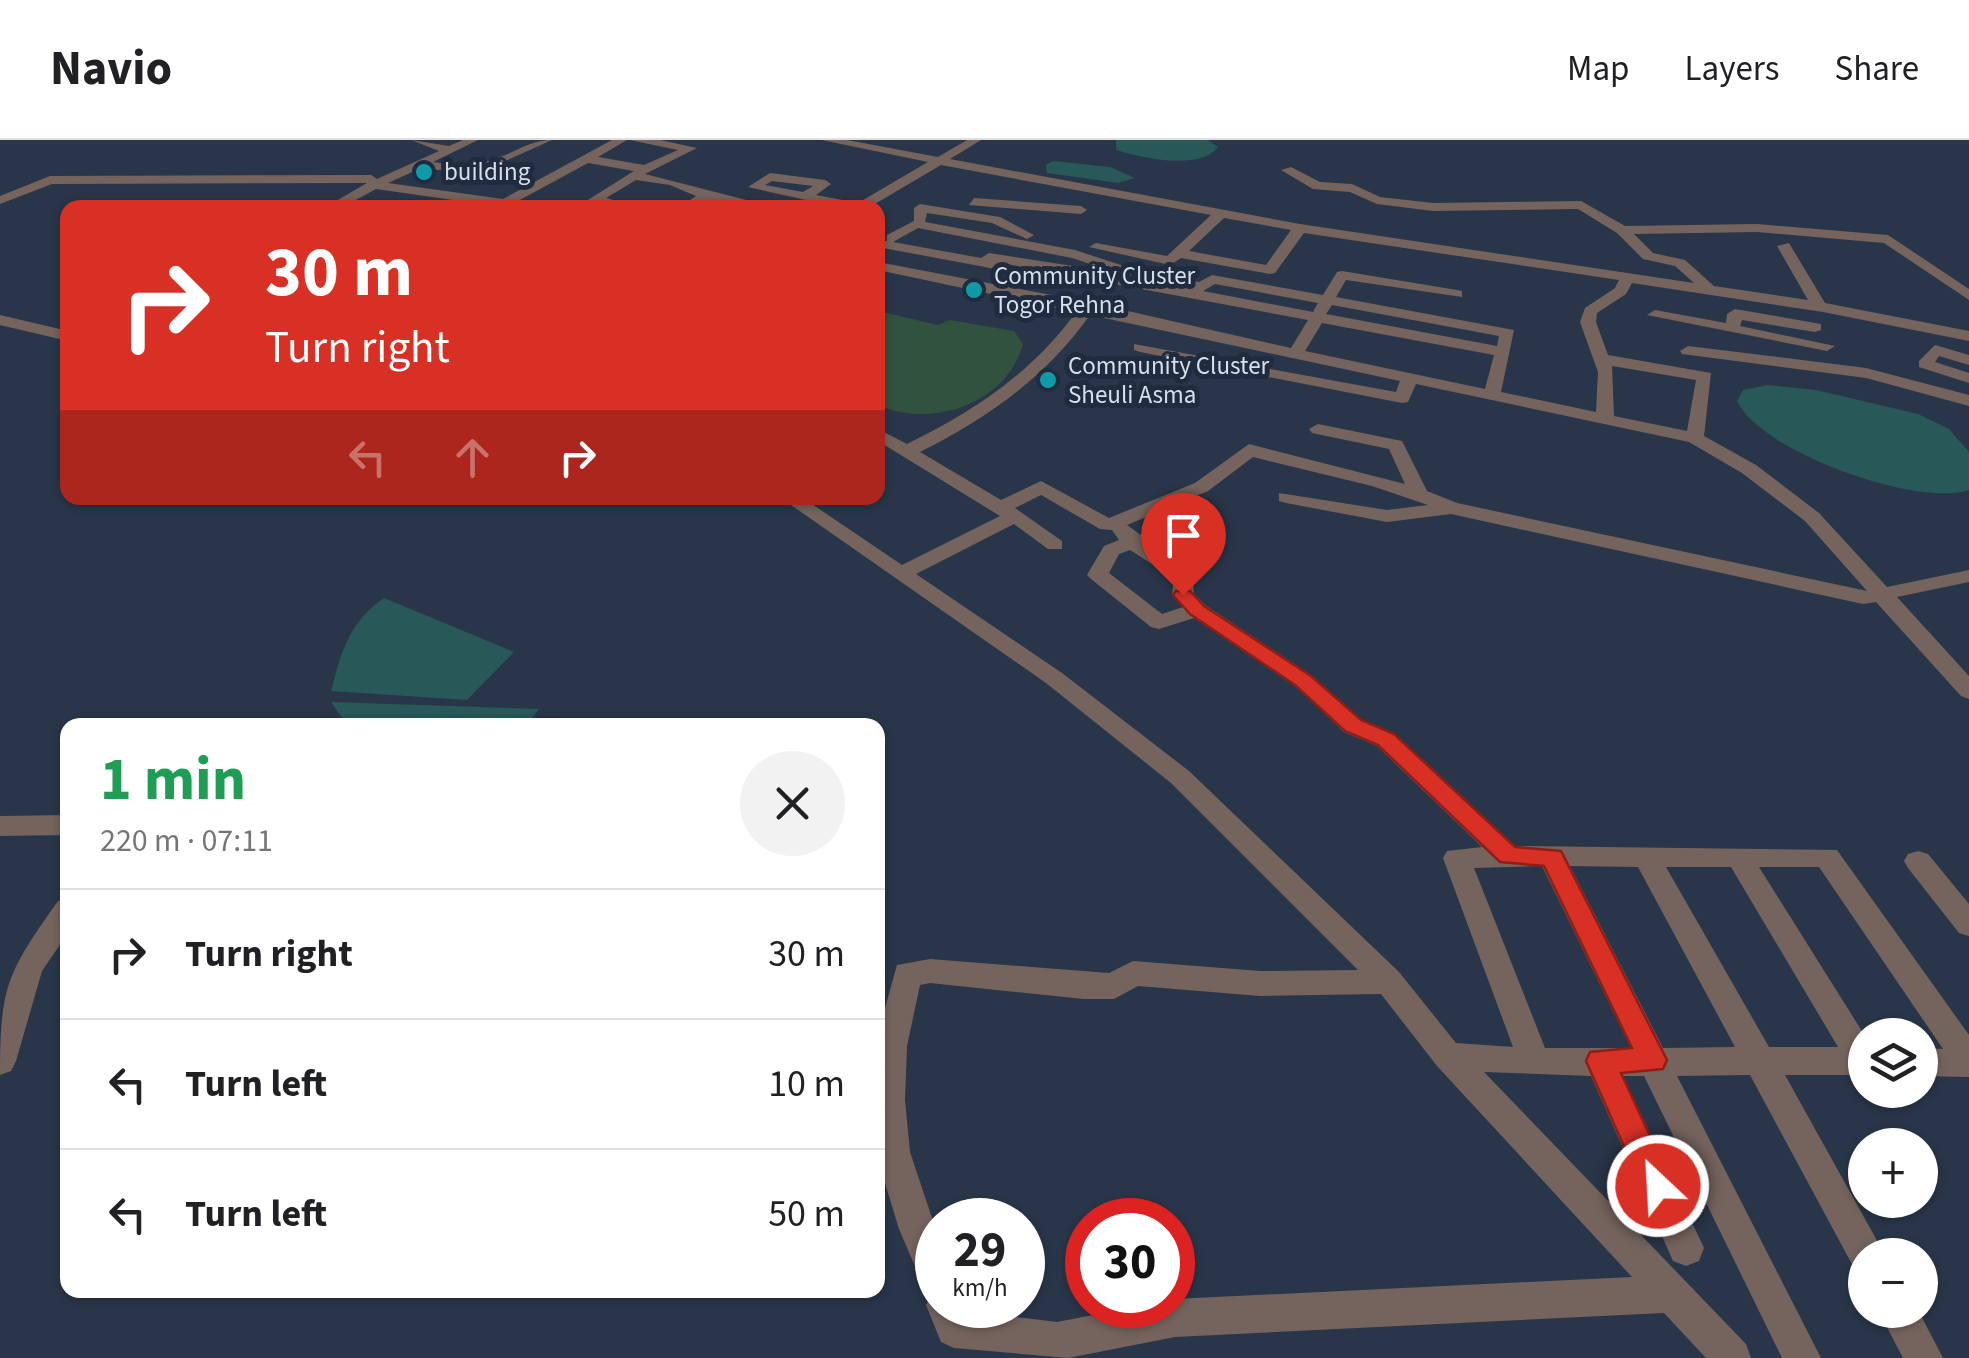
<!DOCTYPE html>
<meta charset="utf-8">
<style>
body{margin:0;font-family:"Source Sans 3",sans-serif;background:#f2f2f2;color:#202124;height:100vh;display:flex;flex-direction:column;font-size:38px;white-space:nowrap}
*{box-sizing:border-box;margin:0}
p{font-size:32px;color:#757577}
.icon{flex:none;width:55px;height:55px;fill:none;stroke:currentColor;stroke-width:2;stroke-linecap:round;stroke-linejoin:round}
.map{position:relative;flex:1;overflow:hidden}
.sheet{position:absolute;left:60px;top:578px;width:825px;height:580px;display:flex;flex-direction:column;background:#fff;border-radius:20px;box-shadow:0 2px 8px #0004}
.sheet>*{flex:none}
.top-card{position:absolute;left:60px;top:60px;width:825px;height:305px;border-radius:20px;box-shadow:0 2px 8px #0004;background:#d93025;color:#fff;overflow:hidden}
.tools{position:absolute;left:1848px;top:878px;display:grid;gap:20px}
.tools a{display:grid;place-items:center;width:90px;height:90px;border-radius:50%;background:#fff;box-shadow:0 2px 8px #0004;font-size:50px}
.speed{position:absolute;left:915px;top:1058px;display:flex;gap:20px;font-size:50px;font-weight:700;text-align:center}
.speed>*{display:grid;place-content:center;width:130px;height:130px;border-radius:50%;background:#fff;box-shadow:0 2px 8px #0004;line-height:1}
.speed small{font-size:25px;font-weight:400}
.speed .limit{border:15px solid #d22;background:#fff;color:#111}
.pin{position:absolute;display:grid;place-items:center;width:85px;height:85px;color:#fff;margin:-102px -42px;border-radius:50% 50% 50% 0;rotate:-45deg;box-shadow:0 0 10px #0007}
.pin .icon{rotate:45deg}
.me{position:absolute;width:110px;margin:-55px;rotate:335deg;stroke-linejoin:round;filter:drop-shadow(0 0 8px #0008)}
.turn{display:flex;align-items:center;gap:35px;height:210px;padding:0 40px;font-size:45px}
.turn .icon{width:130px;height:130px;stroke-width:2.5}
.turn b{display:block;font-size:70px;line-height:85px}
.lanes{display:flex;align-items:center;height:95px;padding:0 40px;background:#0003;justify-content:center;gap:50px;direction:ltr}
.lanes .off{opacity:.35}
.round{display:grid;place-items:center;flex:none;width:105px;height:105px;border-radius:52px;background:#f2f2f2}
.headline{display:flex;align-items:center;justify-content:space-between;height:170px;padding:0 40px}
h1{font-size:60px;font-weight:700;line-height:75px;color:#1e9e55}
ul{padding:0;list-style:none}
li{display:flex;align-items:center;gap:30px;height:130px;padding:0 40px;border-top:2px solid #e0e0e0}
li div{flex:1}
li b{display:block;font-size:38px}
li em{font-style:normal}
header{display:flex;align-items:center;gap:60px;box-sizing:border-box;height:140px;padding:0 50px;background:#fff;border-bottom:2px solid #e0e0e0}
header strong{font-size:48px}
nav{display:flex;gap:55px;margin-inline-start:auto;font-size:35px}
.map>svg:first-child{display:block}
.green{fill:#31523e}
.water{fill:#285858}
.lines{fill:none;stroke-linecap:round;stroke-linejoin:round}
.minor{fill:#75645e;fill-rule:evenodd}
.route{fill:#d93025;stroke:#8d1f18;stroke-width:2.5}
.culture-dot{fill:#0f9aa8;stroke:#1f2c3f;stroke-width:4}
.labels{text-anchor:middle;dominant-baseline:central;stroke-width:10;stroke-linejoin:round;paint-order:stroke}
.far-poi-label{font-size:25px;fill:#d6dfeb;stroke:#1f2c3f;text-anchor:start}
</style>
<header>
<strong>Navio</strong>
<nav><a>Map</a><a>Layers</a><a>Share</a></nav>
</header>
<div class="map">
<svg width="1969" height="1218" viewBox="0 0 1969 1218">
<rect width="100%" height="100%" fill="#293649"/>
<path class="green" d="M 878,171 L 938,185 L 950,180 L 1014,191 L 1023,204 C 1007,264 932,289 878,265 Z"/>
<g class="water">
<path d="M 1116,0 L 1208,0 L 1218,7 C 1200,31 1141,18 1116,10 Z"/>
<path d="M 1053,21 L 1110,27 L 1135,38 L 1118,43 L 1047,33 L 1046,25 Z"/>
<path d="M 1768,245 L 1816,250 L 1918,274 L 1949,289 L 1969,312 L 1969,350 C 1916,367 1761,312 1737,261 L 1743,250 Z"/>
<path d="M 384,458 L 514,512 L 467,560 L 331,551 C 341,512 349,482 384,458 Z"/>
<path d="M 331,562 L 539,569 L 527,585 L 347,585 Z"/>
</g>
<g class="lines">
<g class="minor">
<path d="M 411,0 L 449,6 L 463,0 L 478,0 L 433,22 C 455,25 477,26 498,18 C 517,11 531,0 552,0 L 490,28 L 458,32 L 421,28 L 388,43 L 503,59 L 612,0 L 627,0 L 598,17 L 644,25 L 678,10 L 630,0 L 660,0 L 697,8 L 645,34 L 778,68 C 756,68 730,59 710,61 C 699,61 690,68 678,68 L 696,56 L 670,45 L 636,40 L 606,58 L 644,68 L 596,64 L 575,68 L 634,31 L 588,23 L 518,61 L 546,68 L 509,68 L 376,49 L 341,68 L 324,68 L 367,43 L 52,44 L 0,64 L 0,56 L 50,36 L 371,35 L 377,39 L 439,11 Z"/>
<path d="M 822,0 L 847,0 L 938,17 L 967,0 L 981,0 L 950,19 L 1300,84 L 1694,143 L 1675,126 L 1643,119 L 1617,93 L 1578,69 L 1433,71 L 1377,64 L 1350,52 L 1313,49 L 1281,30 L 1291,27 L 1320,42 L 1352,44 L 1380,57 L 1433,63 L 1581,61 L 1625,86 L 1757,84 L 1888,95 L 1969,149 L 1969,160 L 1884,103 L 1757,92 L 1634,94 L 1653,113 L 1685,120 L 1714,146 L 1808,160 L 1777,106 L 1789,103 L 1825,163 L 1969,191 L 1969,201 L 1823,172 L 1632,143 L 1626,154 L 1597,173 L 1596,182 L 1608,215 L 1711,233 L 1704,296 L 1756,325 L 1819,373 L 1887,447 L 1969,430 L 1969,442 L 1897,457 L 1969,536 L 1969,559 L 1961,556 L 1876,462 L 1863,464 L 1451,374 L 1387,382 L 1286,363 L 1279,361 L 1279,353 L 1387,370 L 1428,365 L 1372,346 L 1253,317 L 1208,351 L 1127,385 L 1192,432 L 1194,454 L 1205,465 L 1311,535 L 1362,580 L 1395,594 L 1515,706 L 1837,710 L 1969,895 L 1969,937 L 1920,936 L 1920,908 L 1943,909 L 1819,727 L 1759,727 L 1865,896 L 1865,935 L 1785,935 L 1885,1115 L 1865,1115 L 1865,1132 L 1854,1128 L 1750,935 L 1677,936 L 1821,1218 L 1782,1218 L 1644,936 L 1623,936 L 1704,1108 L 1699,1121 L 1686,1126 L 1673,1121 L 1591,936 L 1484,932 L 1746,1204 L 1751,1218 L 1706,1218 L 1664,1173 L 1175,1197 L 1068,1218 L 954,1208 L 941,1202 L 926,1165 L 929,1159 L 899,1089 L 878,1020 L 878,893 L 897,825 L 930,819 L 1109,833 L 1133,821 L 1260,831 L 1358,830 L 1171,643 L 1046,543 L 781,358 L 803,358 L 902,425 L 1000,376 L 878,301 L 878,289 L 907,304 C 973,272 1033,232 1076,172 L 878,130 L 878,122 L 1088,162 L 1291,208 L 1308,180 L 1007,124 L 1001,130 L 883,108 L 878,102 L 887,101 L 887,95 L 914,81 L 914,68 L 920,64 L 1000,77 L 1034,95 L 1027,99 L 992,83 L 927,73 L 925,82 L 1075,110 L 1133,129 L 1130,138 L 1192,149 L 1172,142 L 1179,138 L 1199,142 L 1212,135 L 1323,155 L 1337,132 L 1342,131 L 1457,150 L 1462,151 L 1462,157 L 1346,140 L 1336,157 L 1514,190 L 1501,252 L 1596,272 L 1598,232 L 1580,182 L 1585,168 L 1615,148 L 1619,140 L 1304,93 L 1275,133 L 1270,134 L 1181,118 L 1170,125 L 1089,107 L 1096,103 L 1167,116 L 1211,75 L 941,25 L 868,68 L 842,68 L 748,47 L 770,33 L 825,40 L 831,44 L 816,55 L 858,63 L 928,22 ZM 772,41 L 813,46 L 803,52 L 765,45 ZM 1224,78 L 1291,90 L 1266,125 L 1189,111 ZM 918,88 L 1072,118 L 1118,133 L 989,113 L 981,118 L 893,102 ZM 1215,144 L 1318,163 L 1313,172 L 1203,151 ZM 1332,165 L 1499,196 L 1497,206 L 1326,174 ZM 1090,175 L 1400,241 L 1396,252 L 1134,204 L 1134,210 L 1140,212 L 1402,263 L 1408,262 L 1416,244 L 1689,302 L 1742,333 L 1805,381 L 1867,451 L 1457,363 L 1427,351 L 1402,301 L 1318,284 L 1309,289 L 1312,293 L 1389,309 L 1405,344 L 1249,304 L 1195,343 L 1109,378 L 1041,341 L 1001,360 L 920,312 C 988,278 1046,237 1090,175 ZM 1322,183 L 1494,215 L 1485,249 L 1305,211 ZM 1612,226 L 1696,240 L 1687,291 L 1614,276 ZM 1041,355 L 1100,389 L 1112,390 L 1119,400 L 1104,406 L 1087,435 L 1091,439 L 1151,487 L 1159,489 L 1194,478 L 1295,545 L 1344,592 L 1377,606 L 1482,707 L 1447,711 L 1443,718 L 1513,907 L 1456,903 L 1399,832 L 1189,631 L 1062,533 L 916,434 L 1014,384 L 1048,409 L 1062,409 L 1062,401 L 1015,368 ZM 1130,410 L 1174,438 L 1172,455 L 1183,467 L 1162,474 L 1109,433 L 1119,414 ZM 1542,726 L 1631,908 L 1545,908 L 1474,728 ZM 1570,726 L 1638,727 L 1735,907 L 1663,908 ZM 1666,727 L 1731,727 L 1838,907 L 1769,907 ZM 930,843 L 1084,859 L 1114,859 L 1138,846 L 1260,856 L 1381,854 L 1437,926 L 1632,1137 L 1175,1159 L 1172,1165 L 1145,1165 L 1057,1182 L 966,1171 L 964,1165 L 938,1165 L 938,1096 L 910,1012 L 905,960 L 907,906 L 920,845 Z"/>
<path d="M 974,58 L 1081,66 L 1087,70 L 1081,74 L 969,65 Z"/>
<path d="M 1735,169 L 1821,184 L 1821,190 L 1815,192 L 1742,180 L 1740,186 L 1835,206 L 1827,211 L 1647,175 L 1655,170 L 1726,183 L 1727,174 Z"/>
<path d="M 0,175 L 68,191 L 68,201 L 0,185 Z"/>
<path d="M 1935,205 L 1969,215 L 1969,225 L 1939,216 L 1935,222 L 1969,233 L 1969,243 L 1919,227 L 1919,221 Z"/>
<path d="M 1688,206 L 1866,228 L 1969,255 L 1969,266 L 1866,238 L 1682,214 L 1680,211 Z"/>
<path d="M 68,675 L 68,695 L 0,696 L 0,676 Z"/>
<path d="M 1918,711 L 1928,714 L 1969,764 L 1969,796 L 1959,793 L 1908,728 L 1904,721 L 1908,714 Z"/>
<path d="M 68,758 L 68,793 L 42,831 L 16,921 L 11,931 L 0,935 C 0,846 7,833 58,761 Z"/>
<path d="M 1878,1170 L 1918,1170 L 1943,1218 L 1903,1218 Z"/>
</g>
</g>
<path class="route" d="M 1176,451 L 1190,451 L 1204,466 L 1311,536 L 1361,580 L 1394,594 L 1515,707 L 1561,711 L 1667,920 L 1663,929 L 1621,933 L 1673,1046 L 1669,1056 L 1658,1060 L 1646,1056 L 1586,921 L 1590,912 L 1632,908 L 1544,726 L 1500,722 L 1378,605 L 1345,591 L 1295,545 L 1190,474 L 1173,455 Z"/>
<g class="culture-dot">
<circle cx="424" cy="32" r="10"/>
<circle cx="974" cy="150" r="10"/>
<circle cx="1048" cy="240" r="10"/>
</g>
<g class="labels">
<g class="far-poi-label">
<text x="444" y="32">building</text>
<text x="994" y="136">Community Cluster<tspan x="994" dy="29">Togor Rehna</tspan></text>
<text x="1068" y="226">Community Cluster<tspan x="1068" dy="29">Sheuli Asma</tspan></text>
</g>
</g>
</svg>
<div class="tools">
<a><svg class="icon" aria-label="layers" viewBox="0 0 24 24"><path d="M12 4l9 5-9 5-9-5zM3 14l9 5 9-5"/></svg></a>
<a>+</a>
<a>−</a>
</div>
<div class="speed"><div>29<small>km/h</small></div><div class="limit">30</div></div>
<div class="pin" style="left:1183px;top:455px;background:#d93025"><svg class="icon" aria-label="arrive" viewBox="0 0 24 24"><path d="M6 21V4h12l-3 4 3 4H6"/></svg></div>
<svg class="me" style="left:1658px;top:1046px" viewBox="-20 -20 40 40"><circle r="17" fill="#d93025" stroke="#fff" stroke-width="3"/><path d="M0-11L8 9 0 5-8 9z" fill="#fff"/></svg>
<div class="top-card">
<div class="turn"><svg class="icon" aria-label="right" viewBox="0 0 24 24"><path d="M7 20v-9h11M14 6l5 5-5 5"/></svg><div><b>30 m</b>Turn right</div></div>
<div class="lanes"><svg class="icon off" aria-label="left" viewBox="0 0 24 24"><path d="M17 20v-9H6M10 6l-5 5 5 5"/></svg><svg class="icon off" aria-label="ahead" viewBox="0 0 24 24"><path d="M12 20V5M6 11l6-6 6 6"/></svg><svg class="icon" aria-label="right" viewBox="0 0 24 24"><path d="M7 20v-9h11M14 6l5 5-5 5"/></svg></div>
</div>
<section class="sheet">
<div class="headline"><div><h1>1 min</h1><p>220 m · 07:11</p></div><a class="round"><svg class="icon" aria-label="close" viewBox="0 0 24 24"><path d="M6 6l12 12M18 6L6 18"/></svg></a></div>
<ul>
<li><svg class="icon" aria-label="right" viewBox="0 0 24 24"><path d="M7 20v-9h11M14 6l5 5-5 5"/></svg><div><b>Turn right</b></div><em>30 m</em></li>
<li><svg class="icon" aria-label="left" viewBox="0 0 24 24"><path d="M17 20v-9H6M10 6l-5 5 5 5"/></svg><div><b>Turn left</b></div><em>10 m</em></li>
<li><svg class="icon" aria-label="left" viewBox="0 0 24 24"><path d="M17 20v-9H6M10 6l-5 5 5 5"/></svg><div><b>Turn left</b></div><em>50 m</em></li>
</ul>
</section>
</div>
